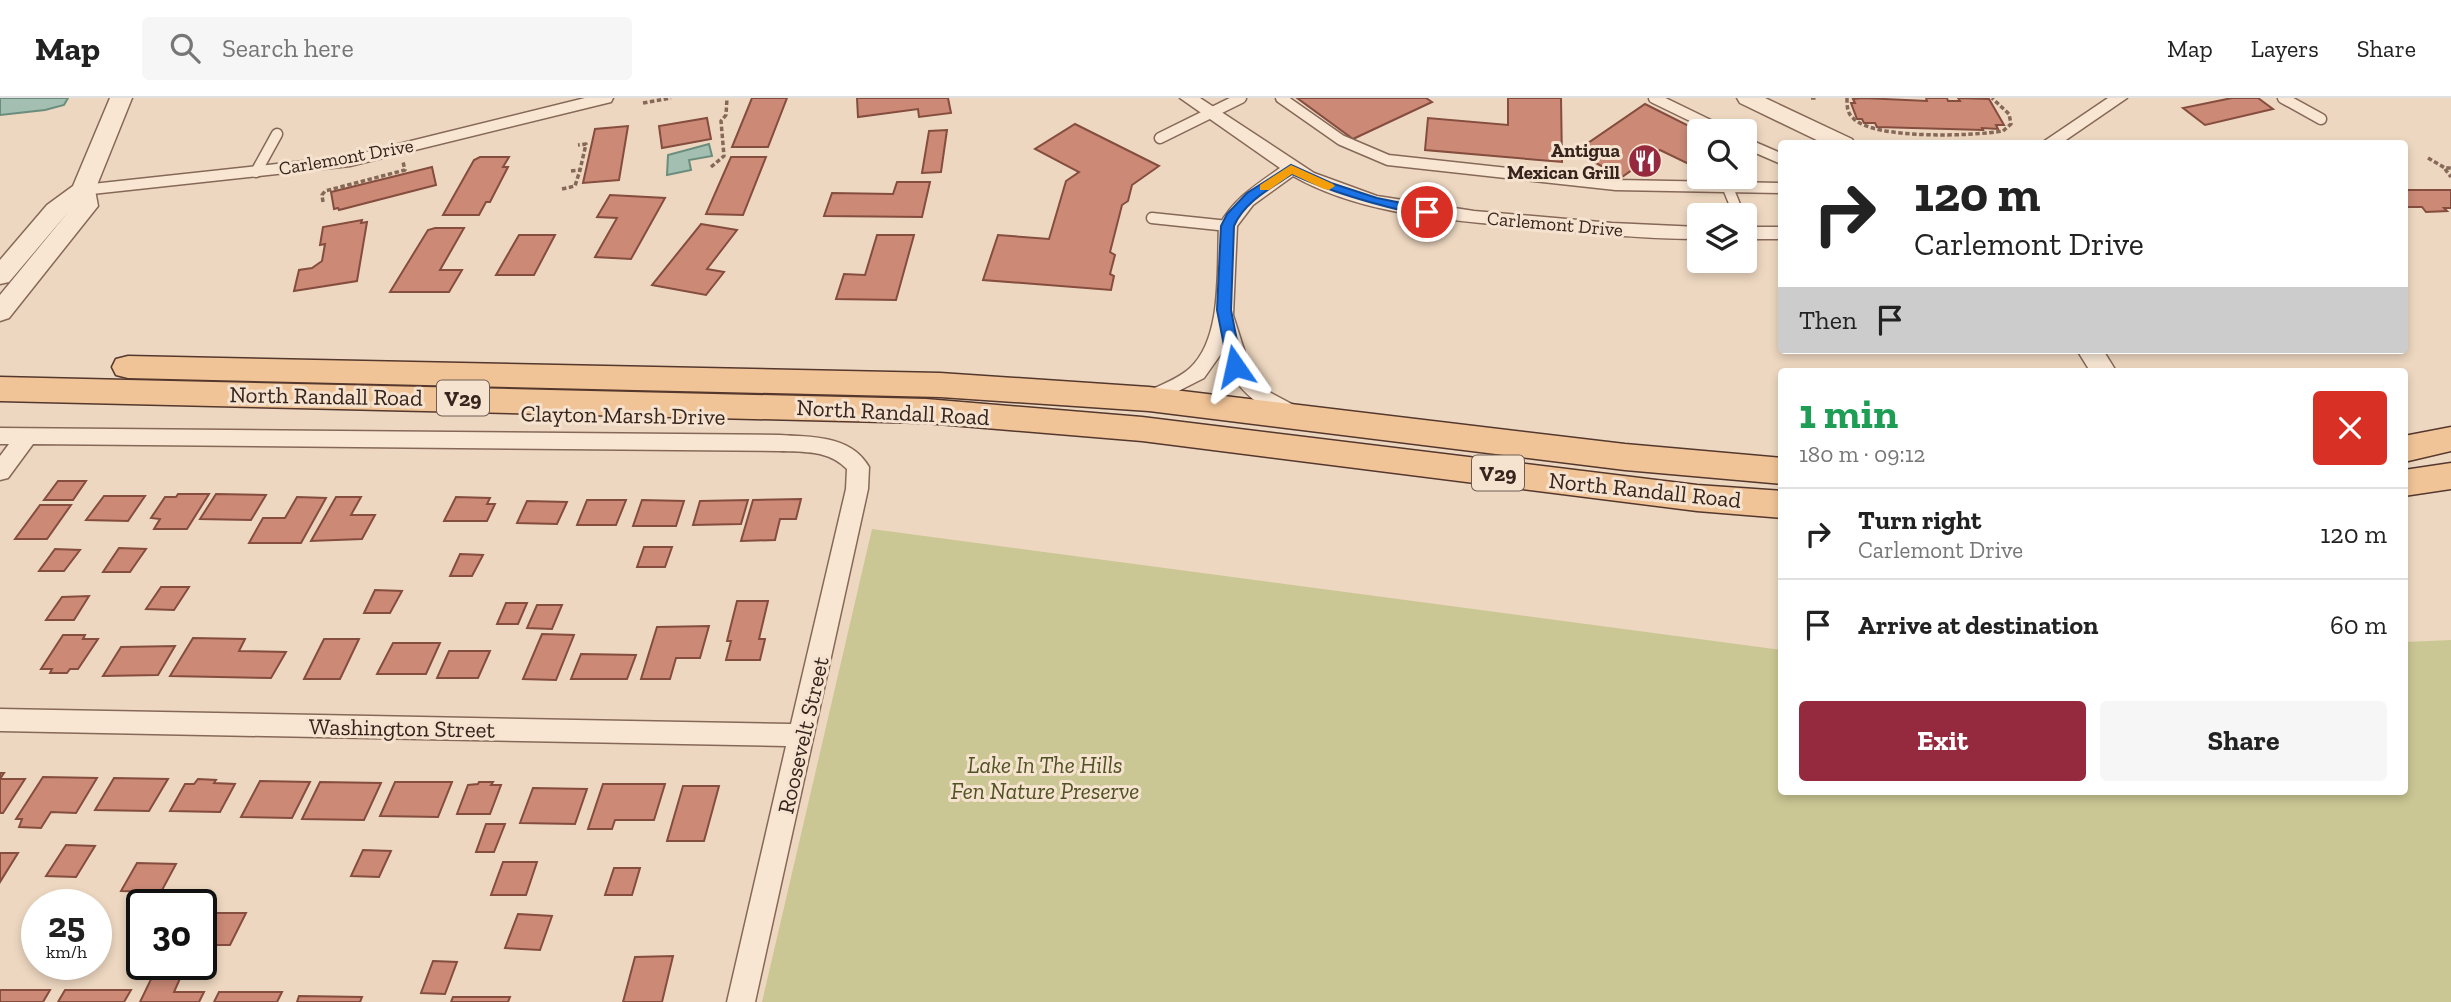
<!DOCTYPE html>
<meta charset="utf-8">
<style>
body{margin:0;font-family:"Zilla Slab",serif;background:#f6f6f6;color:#222;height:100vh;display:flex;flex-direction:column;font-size:26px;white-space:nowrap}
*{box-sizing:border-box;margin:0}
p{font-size:23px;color:#767676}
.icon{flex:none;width:38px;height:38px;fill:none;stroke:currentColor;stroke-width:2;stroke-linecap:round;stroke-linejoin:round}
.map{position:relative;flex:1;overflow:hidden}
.panel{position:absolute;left:1778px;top:270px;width:630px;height:427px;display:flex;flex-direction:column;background:#fff;border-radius:7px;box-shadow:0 4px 10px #0003}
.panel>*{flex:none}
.hud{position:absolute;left:1778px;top:42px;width:630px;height:214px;border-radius:7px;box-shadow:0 4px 10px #0003;background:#fff;color:#222;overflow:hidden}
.fabs{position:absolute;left:1687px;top:21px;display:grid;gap:14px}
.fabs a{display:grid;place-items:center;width:70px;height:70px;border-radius:7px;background:#fff;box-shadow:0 4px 10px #0003;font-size:35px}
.speed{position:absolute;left:21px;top:791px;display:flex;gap:14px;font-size:35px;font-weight:700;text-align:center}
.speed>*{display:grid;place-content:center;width:91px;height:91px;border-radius:50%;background:#fff;box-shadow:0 4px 10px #0003;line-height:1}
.speed small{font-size:18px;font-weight:400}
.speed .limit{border:4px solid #111;border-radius:10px;background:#fff;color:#111}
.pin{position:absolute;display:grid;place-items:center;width:60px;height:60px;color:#fff;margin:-30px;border:4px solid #fff;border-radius:50%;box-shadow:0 2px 7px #0007}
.me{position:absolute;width:77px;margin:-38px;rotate:349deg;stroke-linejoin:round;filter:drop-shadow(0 0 5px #0008)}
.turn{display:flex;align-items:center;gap:24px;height:147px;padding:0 21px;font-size:32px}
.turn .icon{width:91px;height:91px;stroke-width:2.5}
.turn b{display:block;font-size:49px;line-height:60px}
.then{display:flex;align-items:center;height:66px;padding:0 21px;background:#0003;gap:14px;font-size:26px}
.round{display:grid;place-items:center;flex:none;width:74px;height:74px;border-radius:7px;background:#f6f6f6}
.head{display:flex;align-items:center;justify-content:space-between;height:119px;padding:0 21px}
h1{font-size:42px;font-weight:800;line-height:52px;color:#1e9e55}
.button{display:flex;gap:14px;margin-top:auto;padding:14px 21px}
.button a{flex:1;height:80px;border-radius:7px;background:#95293e;color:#fff;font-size:28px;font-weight:800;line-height:80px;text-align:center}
.button a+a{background:#f6f6f6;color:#222}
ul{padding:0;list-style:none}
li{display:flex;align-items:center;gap:21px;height:91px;padding:0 21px;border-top:2px solid #e0e0e0}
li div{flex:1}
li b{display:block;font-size:26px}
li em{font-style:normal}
header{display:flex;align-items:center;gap:42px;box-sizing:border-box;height:98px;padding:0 35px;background:#fff;border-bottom:2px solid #e0e0e0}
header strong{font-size:33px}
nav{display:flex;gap:38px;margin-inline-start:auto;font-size:24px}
.search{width:490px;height:63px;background:#f6f6f6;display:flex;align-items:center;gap:18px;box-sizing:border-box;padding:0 24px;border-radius:7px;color:#767676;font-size:26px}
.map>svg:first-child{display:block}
.green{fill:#cbc794}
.water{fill:#a3bfb2;stroke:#6a8d7e;stroke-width:2}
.building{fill:#cb8976;stroke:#854d3e;stroke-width:2}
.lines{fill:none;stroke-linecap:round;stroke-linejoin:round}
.service-casing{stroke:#866858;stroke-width:13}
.minor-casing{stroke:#866858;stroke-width:3}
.tertiary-casing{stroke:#866858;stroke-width:3}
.primary-casing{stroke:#54372d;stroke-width:3}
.path{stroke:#866858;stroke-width:3.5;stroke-dasharray:4.5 2.5;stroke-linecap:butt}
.service{stroke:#f8e6d3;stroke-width:10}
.minor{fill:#f8e6d3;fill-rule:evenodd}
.tertiary{fill:#f8e6d3;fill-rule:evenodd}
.primary{fill:#f1c497;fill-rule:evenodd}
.route{fill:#1a73e8;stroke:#114b97;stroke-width:2}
.slow{fill:#f59e0b}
.labels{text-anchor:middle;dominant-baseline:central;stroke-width:6;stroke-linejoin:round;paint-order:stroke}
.far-poi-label{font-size:19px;font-weight:bold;fill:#36241d;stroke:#f5e3d0;text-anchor:end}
.far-street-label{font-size:19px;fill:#36241d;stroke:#f5e3d0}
.shield{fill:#f5e3d0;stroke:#6f5d53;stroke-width:2}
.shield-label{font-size:21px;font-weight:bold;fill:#36241d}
.street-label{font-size:23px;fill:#36241d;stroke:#f5e3d0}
.park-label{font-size:23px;font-style:italic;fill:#4f5223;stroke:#f5e3d0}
</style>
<header>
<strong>Map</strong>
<div class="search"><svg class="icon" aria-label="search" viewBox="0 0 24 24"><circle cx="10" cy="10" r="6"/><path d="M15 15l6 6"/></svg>Search here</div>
<nav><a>Map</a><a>Layers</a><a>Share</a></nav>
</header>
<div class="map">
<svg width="2451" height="904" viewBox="0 0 2451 904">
<rect width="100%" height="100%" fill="#edd7c0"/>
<path class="green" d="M 872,431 L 1781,552 L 1782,693 L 2404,693 L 2405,544 L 2451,542 L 2451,904 L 762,904 Z"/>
<g class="water">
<path d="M 0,0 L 68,0 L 64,7 L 45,12 L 0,17 Z"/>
<path d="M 709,46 L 712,58 L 689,62 L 691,72 L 667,77 L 668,57 Z"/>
</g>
<g class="building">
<path d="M 752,0 L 787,0 L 768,49 L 732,49 Z"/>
<path d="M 857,0 L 948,0 L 951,15 L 919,19 L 918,11 L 858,19 Z"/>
<path d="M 1297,0 L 1426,0 L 1432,4 L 1353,41 Z"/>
<path d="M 1508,0 L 1561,0 L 1562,64 L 1425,52 L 1428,20 L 1508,27 Z"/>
<path d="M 1863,0 L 1927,3 L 1926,0 L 1947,0 L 1948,3 L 1960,3 L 1958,0 L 1989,1 L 2004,27 L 1996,27 L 1998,31 L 1982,30 L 1983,32 L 1877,29 L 1875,25 L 1864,25 L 1862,21 L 1857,21 L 1851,5 L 1855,5 L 1853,1 Z"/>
<path d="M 2232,0 L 2258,0 L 2273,11 L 2205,27 L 2183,10 Z"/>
<path d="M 1645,6 L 1699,33 L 1699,71 L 1660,52 L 1622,79 L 1575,54 Z"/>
<path d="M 707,20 L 711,41 L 662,50 L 659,28 Z"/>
<path d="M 1075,26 L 1159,68 L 1132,87 L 1128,103 L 1122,107 L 1110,154 L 1115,157 L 1110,176 L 1114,178 L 1111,192 L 983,182 L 998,137 L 1049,141 L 1066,83 L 1079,74 L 1035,51 Z"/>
<path d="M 628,28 L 619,82 L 583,85 L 595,31 Z"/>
<path d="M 947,32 L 941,74 L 922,75 L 929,33 Z"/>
<path d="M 480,59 L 509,59 L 503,69 L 508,69 L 490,104 L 486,104 L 479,117 L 443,117 L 474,62 Z"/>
<path d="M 731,59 L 766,59 L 743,117 L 706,116 Z"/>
<path d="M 432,69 L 436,87 L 339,112 L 338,110 L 334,111 L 331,94 Z"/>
<path d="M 897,84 L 930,84 L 922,119 L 824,118 L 832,95 L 893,96 Z"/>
<path d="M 2404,92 L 2451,92 L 2451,110 L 2444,110 L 2447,113 L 2426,114 L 2422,109 L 2406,109 Z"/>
<path d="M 610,97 L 665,100 L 631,161 L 595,159 L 617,120 L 597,119 Z"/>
<path d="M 362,122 L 361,125 L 367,124 L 357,183 L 294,193 L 299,172 L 312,170 L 322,163 L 325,146 L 320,147 L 323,129 Z"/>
<path d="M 701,126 L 737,132 L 707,171 L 724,174 L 706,197 L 652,187 Z"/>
<path d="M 435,130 L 464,130 L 440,172 L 462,172 L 449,194 L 390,194 L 428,132 Z"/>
<path d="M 519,137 L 555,137 L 534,177 L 496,177 Z"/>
<path d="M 877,137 L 914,137 L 896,202 L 836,201 L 844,176 L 865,177 Z"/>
<path d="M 58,383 L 86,383 L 73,402 L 44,402 Z"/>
<path d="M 178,396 L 209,396 L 187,431 L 154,431 L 160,421 L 151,420 L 165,399 L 176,399 Z"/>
<path d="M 216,396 L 266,397 L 251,422 L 200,421 Z"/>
<path d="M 104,398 L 145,398 L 128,423 L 86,422 Z"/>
<path d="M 297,399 L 326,400 L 301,445 L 249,445 L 263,420 L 285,420 Z"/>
<path d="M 336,399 L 361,399 L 351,417 L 375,417 L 362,441 L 311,443 Z"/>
<path d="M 456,399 L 490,400 L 487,406 L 495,406 L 487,423 L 444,423 Z"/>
<path d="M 801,401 L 796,421 L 780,421 L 775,442 L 741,443 L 753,402 Z"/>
<path d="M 587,402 L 626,402 L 616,427 L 577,427 Z"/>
<path d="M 642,402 L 684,403 L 676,428 L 633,428 Z"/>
<path d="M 748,402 L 741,426 L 693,427 L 700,403 Z"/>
<path d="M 527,403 L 567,404 L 557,426 L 517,425 Z"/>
<path d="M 40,407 L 71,407 L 47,441 L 15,441 Z"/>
<path d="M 644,449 L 672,449 L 665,469 L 637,469 Z"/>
<path d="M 119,450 L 146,451 L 130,474 L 103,474 Z"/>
<path d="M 55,451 L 80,452 L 64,473 L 39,473 Z"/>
<path d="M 460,456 L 483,457 L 472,478 L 450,478 Z"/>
<path d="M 161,489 L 189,489 L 174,512 L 146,511 Z"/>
<path d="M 375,492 L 402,493 L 390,515 L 364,515 Z"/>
<path d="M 89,498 L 74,522 L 46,522 L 62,499 Z"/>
<path d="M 737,503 L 768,503 L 759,541 L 765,541 L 760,562 L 726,562 L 731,543 L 727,543 Z"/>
<path d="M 506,505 L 527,505 L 518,526 L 497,526 Z"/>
<path d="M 537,507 L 562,507 L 552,531 L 527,530 Z"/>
<path d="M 709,528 L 700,560 L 676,560 L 670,581 L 641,581 L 657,529 Z"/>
<path d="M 542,536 L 574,537 L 556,582 L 523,581 Z"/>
<path d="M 63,537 L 85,537 L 83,541 L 98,541 L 78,571 L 70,571 L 67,575 L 50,575 L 52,571 L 41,571 Z"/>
<path d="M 193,540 L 245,541 L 239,553 L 286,554 L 271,580 L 170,578 Z"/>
<path d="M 324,541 L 359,541 L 340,581 L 304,581 Z"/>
<path d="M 393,545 L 440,545 L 426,576 L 377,576 Z"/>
<path d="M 175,548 L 158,577 L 103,578 L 121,549 Z"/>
<path d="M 449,553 L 490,553 L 478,580 L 437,580 Z"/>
<path d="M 581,556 L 636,557 L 627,581 L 571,581 Z"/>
<path d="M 0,675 L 4,675 L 0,681 L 25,681 L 3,715 L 0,715 Z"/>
<path d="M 43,679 L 97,680 L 76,715 L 51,714 L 41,730 L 19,729 L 22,721 L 16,721 Z"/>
<path d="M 114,680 L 168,681 L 149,713 L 95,712 Z"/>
<path d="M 198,681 L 216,682 L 214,685 L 235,686 L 220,714 L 170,713 L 185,686 L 194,686 Z"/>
<path d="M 260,683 L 310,684 L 292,720 L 241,719 Z"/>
<path d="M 320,684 L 381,685 L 364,722 L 302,721 Z"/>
<path d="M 395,684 L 452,684 L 438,719 L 380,718 Z"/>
<path d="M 479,684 L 493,684 L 491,687 L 501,687 L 490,716 L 457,716 L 468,687 L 478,686 Z"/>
<path d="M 603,686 L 665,686 L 654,722 L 615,722 L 612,731 L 588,731 Z"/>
<path d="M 683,688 L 719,688 L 704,743 L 667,743 Z"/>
<path d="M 533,690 L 587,691 L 575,726 L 520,725 Z"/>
<path d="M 486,726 L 505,726 L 494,754 L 476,754 Z"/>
<path d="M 66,747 L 95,748 L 76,779 L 46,778 Z"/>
<path d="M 363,752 L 391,753 L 379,779 L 351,778 Z"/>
<path d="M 0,755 L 18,755 L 0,784 Z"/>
<path d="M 503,764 L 537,764 L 526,797 L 491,797 Z"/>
<path d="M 137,765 L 176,766 L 161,794 L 121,793 Z"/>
<path d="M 614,770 L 640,770 L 632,797 L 605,797 Z"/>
<path d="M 216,815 L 246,815 L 230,847 L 201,847 Z"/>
<path d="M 518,816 L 552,818 L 540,852 L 505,850 Z"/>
<path d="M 673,858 L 662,904 L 623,904 L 635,859 Z"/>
<path d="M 433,863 L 457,864 L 445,896 L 421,895 Z"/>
<path d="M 154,875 L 182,876 L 174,894 L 204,894 L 199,904 L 140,904 Z"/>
<path d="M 0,892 L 50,892 L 43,904 L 0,904 Z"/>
<path d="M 65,892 L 131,892 L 124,904 L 58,904 Z"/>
<path d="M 219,894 L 282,894 L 277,904 L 214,904 Z"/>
<path d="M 299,898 L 362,899 L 360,904 L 297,904 Z"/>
<path d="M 453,899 L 510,899 L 508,904 L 451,904 Z"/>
</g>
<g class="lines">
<g class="service-casing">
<g id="service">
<path d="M 1281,0 L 1341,42 L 1388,62 L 1616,87 L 1782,90"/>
<path d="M 1654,0 L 1722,33"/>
<path d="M 2283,0 L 2321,21"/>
<path d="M 1160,40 L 1241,0"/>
<path d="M 1745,45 L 1782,61"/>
<path d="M 256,74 L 277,36"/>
<path d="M 1728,90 L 1739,117"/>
<path d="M 1152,120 L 1228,128"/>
</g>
</g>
<g class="minor-casing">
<g id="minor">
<path d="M 585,0 L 613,0 L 611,4 L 350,68 L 83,97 L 74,92 L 83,87 L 350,58 Z"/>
<path d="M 1180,0 L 1200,0 L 1314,75 L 1377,98 L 1474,113 L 1612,125 L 1699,129 L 1699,141 C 1640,141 1581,134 1522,129 C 1445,121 1362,117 1293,78 L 1253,107 L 1237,128 L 1233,217 L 1252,277 L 1271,295 L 1303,312 L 1306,317 L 1303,322 L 1296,324 L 1289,322 C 1256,307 1232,290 1223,253 L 1204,280 L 1149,308 L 1142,306 L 1139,301 L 1142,296 C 1157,288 1177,282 1190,270 C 1223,240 1217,169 1219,128 C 1233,101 1256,87 1280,70 Z"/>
<path d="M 2108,0 L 2127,0 L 2060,46 L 2040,46 Z"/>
<rect x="1745" y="129" width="37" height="12"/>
<path d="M 0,330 L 779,337 C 811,339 851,337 869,369 L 868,391 L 755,904 L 727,904 L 786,648 L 0,633 L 0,611 L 791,626 L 846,391 L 847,371 C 828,352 805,354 779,353 L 33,346 L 8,380 L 0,382 L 0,358 L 9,346 L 0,346 Z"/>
</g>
</g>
<g class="tertiary-casing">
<g id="tertiary">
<path d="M 110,0 L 132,0 L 95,92 L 98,108 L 9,220 L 0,223 L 0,197 L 69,113 L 9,184 L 0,186 L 0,162 L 47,107 L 73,88 Z"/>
<path d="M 1737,0 L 1765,0 L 1852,41 L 1855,46 L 1825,46 L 1740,5 Z"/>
<path d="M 2077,252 L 2103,252 L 2116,273 L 2090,273 Z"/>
</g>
</g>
<g class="primary-casing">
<g id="primary">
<path d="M 128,258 L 940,275 L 1149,289 L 1625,346 L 1782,360 L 1782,386 L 1625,372 L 1149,313 L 940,299 L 128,280 L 116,277 L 112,269 L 116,261 Z"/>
<path d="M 0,279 L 926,301 L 1142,319 L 1697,387 L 1782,393 L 1782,420 L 1697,413 L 1142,343 L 926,325 L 0,303 Z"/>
<path d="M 2451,329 L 2451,353 L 2404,364 L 2404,338 Z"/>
<path d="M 2451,365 L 2451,391 L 2404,398 L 2404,372 Z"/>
</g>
</g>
<g class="path">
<path d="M 1811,0 L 1818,0"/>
<path d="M 1847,0 C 1847,8 1847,15 1853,20 C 1873,42 1974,38 2003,33 L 2011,26 L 2009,16 L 1992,0"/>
<path d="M 643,5 L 671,0"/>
<path d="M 2428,60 L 2445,70 L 2451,70"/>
<path d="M 711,69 L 724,58 L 721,23 L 726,17 L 727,0"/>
<path d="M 2445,71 L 2451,79"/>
<path d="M 571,73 L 580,72 L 586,46 L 578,47"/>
<path d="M 562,91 L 575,88 L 580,72"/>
<path d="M 323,104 L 322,97 L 325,93 L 405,72 L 403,64"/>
</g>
<use href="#service" class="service"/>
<use href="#minor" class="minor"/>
<use href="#tertiary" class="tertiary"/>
<use href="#primary" class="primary"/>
</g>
<path class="route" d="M 1291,67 L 1331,85 L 1377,100 L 1431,111 L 1433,114 L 1427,118 C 1379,108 1335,96 1292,76 C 1271,90 1244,104 1234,128 L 1231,212 L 1242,268 L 1235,273 L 1228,268 L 1217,212 L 1221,128 L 1227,116 L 1247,95 Z"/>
<path class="slow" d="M 1291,67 L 1333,86 L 1335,88 L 1329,92 L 1324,91 L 1292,76 L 1269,92 L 1260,92 L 1260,87 Z"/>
<defs>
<g id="restaurant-disc" transform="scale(1.75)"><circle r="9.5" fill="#95293e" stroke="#f5e3d0"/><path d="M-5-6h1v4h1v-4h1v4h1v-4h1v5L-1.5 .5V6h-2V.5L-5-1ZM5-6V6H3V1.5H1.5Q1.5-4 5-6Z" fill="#fff"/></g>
</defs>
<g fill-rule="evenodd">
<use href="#restaurant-disc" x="1645" y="63"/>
</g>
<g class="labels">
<g class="far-poi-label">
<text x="1620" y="52">Antigua<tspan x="1620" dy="22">Mexican Grill</tspan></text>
</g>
<g class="far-street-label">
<text transform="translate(346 59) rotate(-10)">Carlemont Drive</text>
<text transform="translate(1555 126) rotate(5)">Carlemont Drive</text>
</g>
<g class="shield">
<rect x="437" y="282.5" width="52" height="35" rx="5"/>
<rect x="1472" y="357.5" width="52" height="35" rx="5"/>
</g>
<g class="shield-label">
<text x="463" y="300">V29</text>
<text x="1498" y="375">V29</text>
</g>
<g class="street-label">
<text transform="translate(326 298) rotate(1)">North Randall Road</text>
<text transform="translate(893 314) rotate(3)">North Randall Road</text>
<text transform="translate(623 317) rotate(1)">Clayton Marsh Drive</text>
<text transform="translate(1645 392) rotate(6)">North Randall Road</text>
<text transform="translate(402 630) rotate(1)">Washington Street</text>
<text transform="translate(803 637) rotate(-77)">Roosevelt Street</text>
</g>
<g class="park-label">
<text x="1045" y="667">Lake In The Hills<tspan x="1045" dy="26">Fen Nature Preserve</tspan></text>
</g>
</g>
</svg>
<div class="fabs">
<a><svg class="icon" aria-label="search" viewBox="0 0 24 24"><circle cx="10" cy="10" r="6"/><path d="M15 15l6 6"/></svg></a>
<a><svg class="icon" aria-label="layers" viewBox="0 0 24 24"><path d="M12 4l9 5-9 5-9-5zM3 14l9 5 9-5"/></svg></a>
</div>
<div class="speed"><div>25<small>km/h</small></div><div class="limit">30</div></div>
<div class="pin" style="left:1427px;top:114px;background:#d93025"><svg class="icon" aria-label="arrive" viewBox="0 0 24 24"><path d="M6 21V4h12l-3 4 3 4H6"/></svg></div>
<svg class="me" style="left:1235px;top:268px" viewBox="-20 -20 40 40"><path d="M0-17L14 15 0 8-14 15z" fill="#1a73e8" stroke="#fff" stroke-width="4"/></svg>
<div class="hud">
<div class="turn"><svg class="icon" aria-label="right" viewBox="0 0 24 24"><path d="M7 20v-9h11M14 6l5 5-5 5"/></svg><div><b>120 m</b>Carlemont Drive</div></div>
<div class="then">Then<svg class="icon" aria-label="arrive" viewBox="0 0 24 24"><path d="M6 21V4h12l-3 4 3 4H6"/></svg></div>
</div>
<section class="panel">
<div class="head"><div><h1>1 min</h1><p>180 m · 09:12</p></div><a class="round" style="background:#d93025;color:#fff"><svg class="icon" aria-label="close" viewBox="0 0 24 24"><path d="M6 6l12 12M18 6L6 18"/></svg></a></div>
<ul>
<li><svg class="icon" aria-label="right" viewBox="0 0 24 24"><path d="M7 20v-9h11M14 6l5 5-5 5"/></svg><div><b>Turn right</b><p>Carlemont Drive</p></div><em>120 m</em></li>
<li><svg class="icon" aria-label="arrive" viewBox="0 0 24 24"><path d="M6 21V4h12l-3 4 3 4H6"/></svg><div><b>Arrive at destination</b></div><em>60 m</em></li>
</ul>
<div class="button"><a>Exit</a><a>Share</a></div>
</section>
</div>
